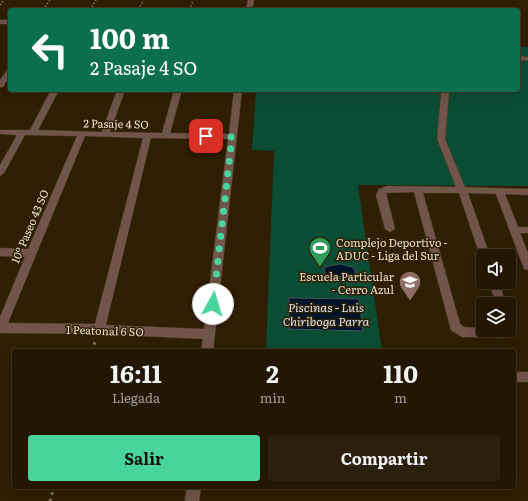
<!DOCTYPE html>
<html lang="es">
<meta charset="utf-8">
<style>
body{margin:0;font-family:Literata,serif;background:#2b200c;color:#f1f3f6;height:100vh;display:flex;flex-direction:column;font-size:15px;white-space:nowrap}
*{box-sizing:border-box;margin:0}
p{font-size:13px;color:#a39f99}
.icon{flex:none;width:22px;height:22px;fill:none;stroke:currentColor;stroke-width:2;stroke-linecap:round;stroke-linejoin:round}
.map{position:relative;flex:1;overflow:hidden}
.side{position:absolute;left:12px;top:349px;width:504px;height:140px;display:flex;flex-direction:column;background:#231702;border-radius:4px;box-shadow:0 4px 16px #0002,0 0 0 1px #403624}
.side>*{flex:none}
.guide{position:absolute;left:8px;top:8px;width:512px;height:84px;border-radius:4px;box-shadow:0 4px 16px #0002,0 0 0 1px #403624;background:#0b6e4f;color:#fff;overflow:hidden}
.buttons{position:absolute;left:476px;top:249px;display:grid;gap:8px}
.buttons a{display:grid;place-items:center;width:40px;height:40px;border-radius:4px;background:#231702;box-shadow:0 4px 16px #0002,0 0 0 1px #403624;font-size:20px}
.pin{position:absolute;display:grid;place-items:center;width:34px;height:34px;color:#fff;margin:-17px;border-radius:8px;box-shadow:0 2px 6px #0006}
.me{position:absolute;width:44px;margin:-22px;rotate:6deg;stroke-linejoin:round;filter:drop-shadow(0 0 3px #0008)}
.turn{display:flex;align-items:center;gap:14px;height:84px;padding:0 16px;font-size:18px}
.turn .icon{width:52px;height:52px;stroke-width:2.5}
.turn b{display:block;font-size:28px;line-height:34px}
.eta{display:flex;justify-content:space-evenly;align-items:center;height:68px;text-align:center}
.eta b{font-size:24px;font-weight:700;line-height:28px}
.action{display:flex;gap:8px;margin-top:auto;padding:8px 16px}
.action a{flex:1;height:46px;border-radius:4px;background:#49d49d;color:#111;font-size:16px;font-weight:700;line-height:46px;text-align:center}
.action a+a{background:#2b200c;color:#f1f3f6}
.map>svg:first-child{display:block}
.green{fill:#0a4c34}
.water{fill:#00142b;stroke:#47525d}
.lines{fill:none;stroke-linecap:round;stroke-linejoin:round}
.minor-casing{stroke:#493a20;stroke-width:1}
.path-far1{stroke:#83765f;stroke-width:1.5;stroke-dasharray:1.5 2;stroke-linecap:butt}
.path{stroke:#83765f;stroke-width:3;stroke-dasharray:2.5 4;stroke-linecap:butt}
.minor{fill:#71544a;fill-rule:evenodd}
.route{stroke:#49d49d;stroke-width:7;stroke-dasharray:0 12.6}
.labels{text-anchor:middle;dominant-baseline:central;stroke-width:3;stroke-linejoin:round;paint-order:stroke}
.street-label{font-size:11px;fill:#ece1d1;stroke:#2f1f03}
.poi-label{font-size:11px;fill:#ece1d1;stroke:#2f1f03;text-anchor:start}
.water-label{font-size:12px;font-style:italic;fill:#d4e3f1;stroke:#2f1f03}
</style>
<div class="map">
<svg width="528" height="501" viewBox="0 0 528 501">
<rect width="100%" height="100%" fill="#2f1f03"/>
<path class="green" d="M 518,47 L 528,47 L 528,186 L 358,185 L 382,351 L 295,351 L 266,349 L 274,151 L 252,150 L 256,90 L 518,90 Z"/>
<g class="water">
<path d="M 340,264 L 352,267 L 355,270 L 355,277 L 352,278 L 325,275 L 324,268 L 329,266 Z"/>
<path d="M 289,298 L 359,299 L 363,331 L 289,329 Z"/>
</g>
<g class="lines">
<g class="minor-casing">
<g id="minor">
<path d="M 248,0 L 254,0 L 252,10 L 246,10 Z"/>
<rect x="0" y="20" width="10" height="4"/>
<path d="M 518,56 L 528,57 L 528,61 L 518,60 Z"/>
<path d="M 10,68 L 10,75 L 3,87 L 0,87 L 0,80 L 8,69 Z"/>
<path d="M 51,90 L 59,90 L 38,130 L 102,132 L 117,90 L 125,90 L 110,132 L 162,133 L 174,90 L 182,90 L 170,133 L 229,134 L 234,90 L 242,90 L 213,351 L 201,351 L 203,339 L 99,334 L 0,333 L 0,317 L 25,257 L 0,256 L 0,248 L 28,249 L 77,136 L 25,135 L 4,173 L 0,176 L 0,165 L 17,135 L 0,134 L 0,130 L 30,130 ZM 85,136 L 143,138 L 95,324 L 8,323 ZM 151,138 L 228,139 L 204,329 L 106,325 Z"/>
<path d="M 440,90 L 448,90 L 449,94 L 445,139 L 465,187 L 528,189 L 528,195 L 505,194 L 518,227 L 528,227 L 528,233 L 520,233 L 528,253 L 528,270 L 524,269 L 523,266 L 496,194 L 468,193 L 490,256 L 483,256 L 483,259 L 480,256 L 459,193 L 423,193 L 460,324 L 464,327 L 483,328 L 483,330 L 509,330 L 509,326 L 512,327 L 514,330 L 511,336 L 507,338 L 462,337 L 451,330 L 414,192 L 386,193 L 395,229 L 390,232 L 385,229 L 376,195 L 379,189 L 387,186 L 456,187 L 437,139 L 441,94 Z"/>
<path d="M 489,282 L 499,282 L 506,304 L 496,304 Z"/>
<rect x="514" y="372" width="14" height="10"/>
<path d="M 187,487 L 201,487 L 199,501 L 185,501 Z"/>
</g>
</g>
<g class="path-far1">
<path d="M 0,5 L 4,0"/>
<path d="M 43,10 L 50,0"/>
<path d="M 90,10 L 96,0"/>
<path d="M 139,10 L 143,0"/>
<path d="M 190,10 L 193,0"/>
</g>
<g class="path">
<path d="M 93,351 L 95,341"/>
<path d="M 50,501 L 54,487"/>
</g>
<use href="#minor" class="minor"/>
</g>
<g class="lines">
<path class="route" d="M 206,136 L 232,137 L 213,304"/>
</g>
<defs>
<g id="stadium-pin" transform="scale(1.15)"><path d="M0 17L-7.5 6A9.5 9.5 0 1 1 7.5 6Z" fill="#2e9e5b" stroke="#2f1f03"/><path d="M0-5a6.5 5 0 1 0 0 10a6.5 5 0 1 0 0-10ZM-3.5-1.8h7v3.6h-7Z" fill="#fff"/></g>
<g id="school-pin" transform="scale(1.15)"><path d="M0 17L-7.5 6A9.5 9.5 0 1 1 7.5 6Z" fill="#8d6e63" stroke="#2f1f03"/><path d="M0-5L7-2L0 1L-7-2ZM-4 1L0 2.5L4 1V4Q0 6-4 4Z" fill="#fff"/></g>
</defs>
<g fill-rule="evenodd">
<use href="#stadium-pin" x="320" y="248"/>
<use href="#school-pin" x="410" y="282"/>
</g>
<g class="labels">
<g class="street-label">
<text transform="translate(116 123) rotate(1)">2 Pasaje 4 SO</text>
<text transform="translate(29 226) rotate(-67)">10º Paseo 43 SO</text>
<text transform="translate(105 330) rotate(2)">1 Peatonal 6 SO</text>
</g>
<g class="poi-label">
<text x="336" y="242">Complejo Deportivo -<tspan x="336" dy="13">ADUC - Liga del Sur</tspan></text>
<text x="394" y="276" text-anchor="end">Escuela Particular<tspan x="394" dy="13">- Cerro Azul</tspan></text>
</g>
<g class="water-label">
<text x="326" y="307">Piscinas - Luis<tspan x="326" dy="14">Chiriboga Parra</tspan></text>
</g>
</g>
</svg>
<div class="buttons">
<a><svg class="icon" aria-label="sound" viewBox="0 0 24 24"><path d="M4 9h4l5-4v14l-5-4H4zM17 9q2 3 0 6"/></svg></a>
<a><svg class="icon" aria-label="layers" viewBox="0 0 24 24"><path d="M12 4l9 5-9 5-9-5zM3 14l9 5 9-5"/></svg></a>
</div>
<div class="pin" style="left:206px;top:136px;background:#d93025"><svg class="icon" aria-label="arrive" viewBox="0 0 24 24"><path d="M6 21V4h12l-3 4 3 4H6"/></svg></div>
<svg class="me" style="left:213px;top:304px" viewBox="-20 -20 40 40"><circle r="19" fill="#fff"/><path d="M0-13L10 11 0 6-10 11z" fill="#49d49d"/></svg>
<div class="guide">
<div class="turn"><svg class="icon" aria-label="left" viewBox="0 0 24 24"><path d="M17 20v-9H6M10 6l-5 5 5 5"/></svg><div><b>100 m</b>2 Pasaje 4 SO</div></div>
</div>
<section class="side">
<div class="eta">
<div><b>16:11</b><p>Llegada</p></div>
<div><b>2</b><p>min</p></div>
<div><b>110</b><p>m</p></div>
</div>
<div class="action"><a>Salir</a><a>Compartir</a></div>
</section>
</div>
